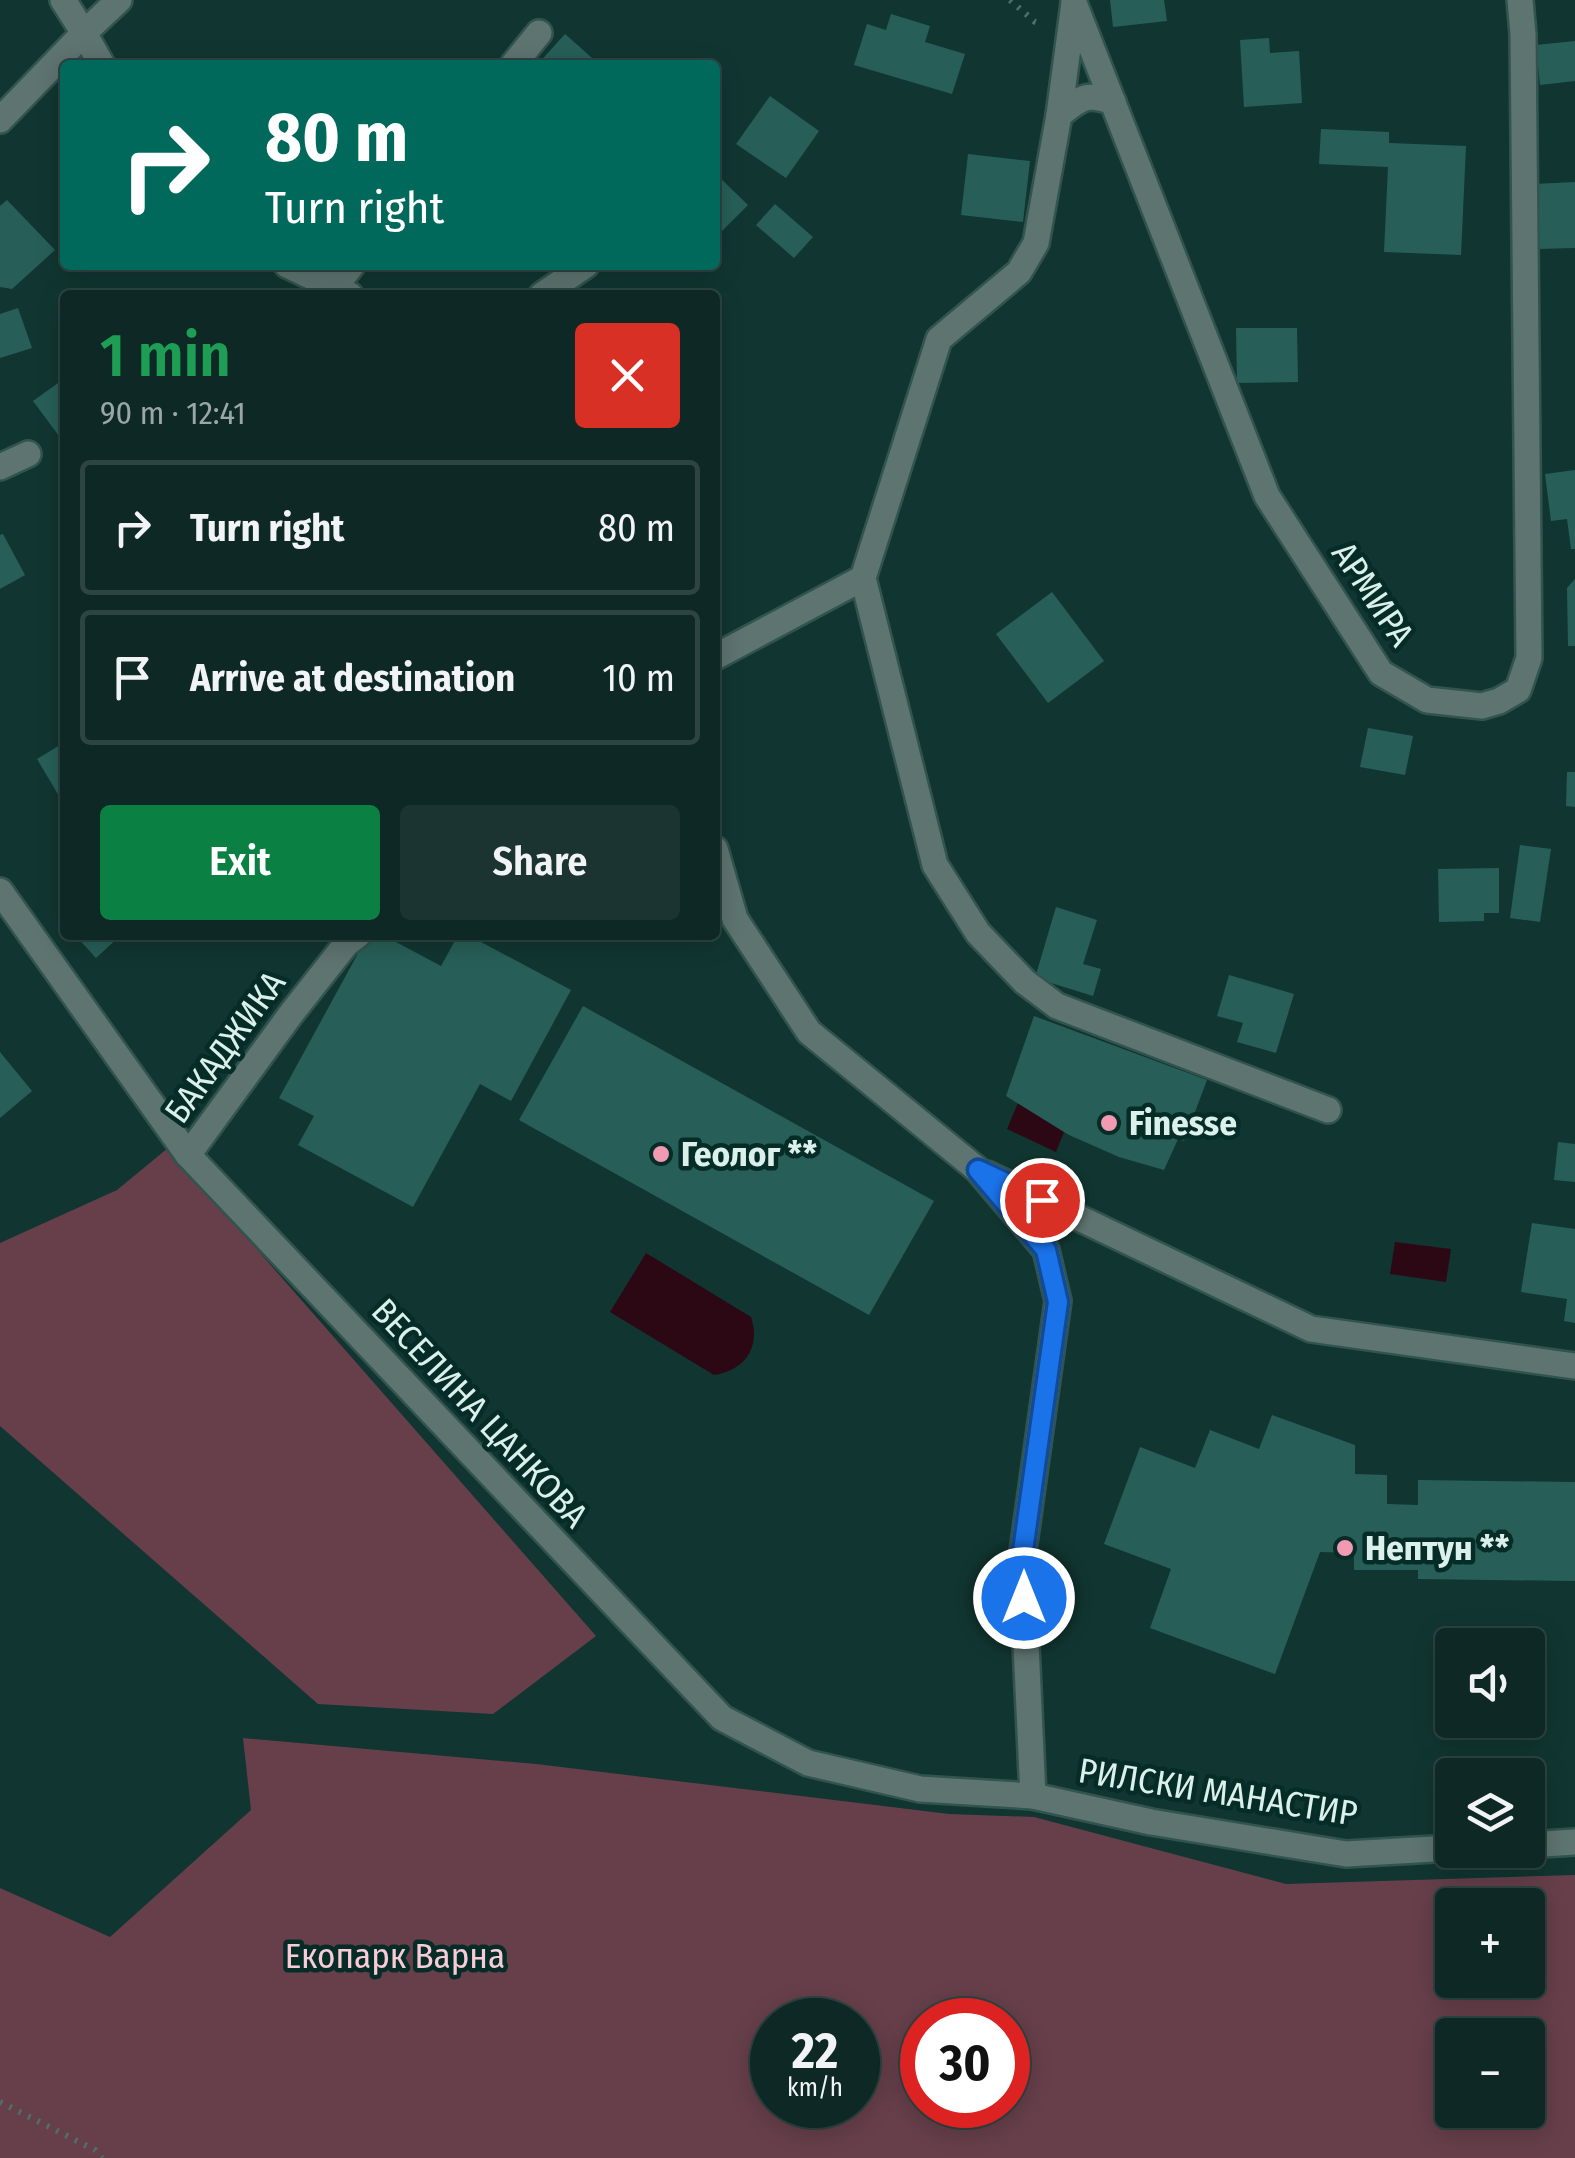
<!DOCTYPE html>
<meta charset="utf-8">
<style>
body{margin:0;font-family:"Fira Sans Condensed",sans-serif;background:#1b3432;color:#f1f3f6;height:100vh;display:flex;flex-direction:column;font-size:38px;white-space:nowrap}
*{box-sizing:border-box;margin:0}
p{font-size:32px;color:#9aa6a7}
.icon{flex:none;width:55px;height:55px;fill:none;stroke:currentColor;stroke-width:2;stroke-linecap:round;stroke-linejoin:round}
.map{position:relative;flex:1;overflow:hidden}
.drawer{position:absolute;left:60px;top:290px;width:660px;height:650px;display:flex;flex-direction:column;background:#0d2825;border-radius:10px;box-shadow:0 5px 25px #0003,0 0 0 2px #2d4442}
.drawer>*{flex:none}
.banner{position:absolute;left:60px;top:60px;width:660px;height:210px;border-radius:10px;box-shadow:0 5px 25px #0003,0 0 0 2px #2d4442;background:#00695c;color:#fff;overflow:hidden}
.fabs{position:absolute;left:1435px;top:1628px;display:grid;gap:20px}
.fabs a{display:grid;place-items:center;width:110px;height:110px;border-radius:10px;background:#0d2825;box-shadow:0 5px 25px #0003,0 0 0 2px #2d4442;font-size:50px}
.speed{position:absolute;left:750px;top:1998px;display:flex;gap:20px;font-size:50px;font-weight:700;text-align:center}
.speed>*{display:grid;place-content:center;width:130px;height:130px;border-radius:50%;background:#0d2825;box-shadow:0 5px 25px #0003,0 0 0 2px #2d4442;line-height:1}
.speed small{font-size:25px;font-weight:400}
.speed .limit{border:15px solid #d22;background:#fff;color:#111}
.pin{position:absolute;display:grid;place-items:center;width:85px;height:85px;color:#fff;margin:-42px;border:5px solid #fff;border-radius:50%;box-shadow:0 2px 10px #0007}
.me{position:absolute;width:110px;margin:-55px;rotate:0deg;stroke-linejoin:round;filter:drop-shadow(0 0 8px #0008)}
.turn{display:flex;align-items:center;gap:35px;height:210px;padding:0 40px;font-size:45px}
.turn .icon{width:130px;height:130px;stroke-width:2.5}
.turn b{display:block;font-size:70px;line-height:85px}
.round{display:grid;place-items:center;flex:none;width:105px;height:105px;border-radius:10px;background:#1b3432}
.summary{display:flex;align-items:center;justify-content:space-between;height:170px;padding:0 40px}
h1{font-size:60px;font-weight:600;line-height:75px;color:#1e9e55}
.button{display:flex;gap:20px;margin-top:auto;padding:20px 40px}
.button a{flex:1;height:115px;border-radius:10px;background:#0b8043;color:#fff;font-size:40px;font-weight:600;line-height:115px;text-align:center}
.button a+a{background:#1b3432;color:#f1f3f6}
ul{padding:0;list-style:none}
li{display:flex;align-items:center;gap:30px;height:135px;margin:0 20px 15px;padding:0 20px;border:5px solid #2d4442;border-radius:10px}
li div{flex:1}
li b{display:block;font-size:38px}
li em{font-style:normal}
.map>svg:first-child{display:block}
.green{fill:#663f4a;fill-rule:evenodd}
.water{fill:#2b0814}
.building{fill:#275f58}
.lines{fill:none;stroke-linecap:round;stroke-linejoin:round}
.minor-casing{stroke:#31544f;stroke-width:30}
.path{stroke:#506f6b;stroke-width:6;stroke-dasharray:2.5 8;stroke-linecap:butt}
.minor{stroke:#5e7470;stroke-width:25}
.route-casing{stroke:#114b97;stroke-width:25}
.route{stroke:#1a73e8;stroke-width:18}
.poi-dot{fill:#f19ab2;stroke:#052c27;stroke-width:4}
.labels{text-anchor:middle;dominant-baseline:central;stroke-width:9;stroke-linejoin:round;paint-order:stroke}
.street-label{font-size:35px;fill:#dbefeb;stroke:#052c27}
.poi-label{font-size:35px;font-weight:bold;fill:#dbefeb;stroke:#052c27;text-anchor:start}
.park-label{font-size:35px;fill:#f9cbd7;stroke:#052c27}
</style>
<div class="map">
<svg width="1575" height="2158" viewBox="0 0 1575 2158">
<rect width="100%" height="100%" fill="#113631"/>
<g class="green">
<path d="M 168,1148 L 596,1636 L 493,1714 L 318,1704 L 0,1426 L 0,1243 L 117,1190 Z"/>
<path d="M 243,1738 L 536,1764 L 949,1814 L 1034,1817 L 1286,1884 L 1575,1875 L 1575,2158 L 0,2158 L 0,1888 L 110,1937 L 251,1810 ZM 1452,1905 L 1528,1905 L 1528,1980 L 1452,1980 ZM 772,2020 L 858,2020 L 858,2105 L 772,2105 ZM 922,2020 L 1008,2020 L 1008,2105 L 922,2105 ZM 1452,2035 L 1528,2035 L 1528,2110 L 1452,2110 Z"/>
</g>
<g class="water">
<path d="M 1018,1103 L 1064,1132 L 1056,1152 L 1007,1129 Z"/>
<path d="M 1395,1242 L 1451,1249 L 1446,1282 L 1390,1274 Z"/>
<path d="M 646,1253 L 751,1317 C 761,1347 745,1370 714,1375 L 610,1312 Z"/>
</g>
<g class="building">
<path d="M 1110,0 L 1164,0 L 1167,21 L 1113,27 Z"/>
<path d="M 891,14 L 930,26 L 925,42 L 965,54 L 952,94 L 854,65 L 867,24 L 886,30 Z"/>
<path d="M 565,34 L 600,65 L 537,65 Z"/>
<path d="M 1269,38 L 1270,53 L 1299,51 L 1302,103 L 1244,107 L 1240,40 Z"/>
<path d="M 1575,41 L 1575,81 L 1540,85 L 1536,45 Z"/>
<path d="M 770,96 L 819,131 L 786,178 L 736,144 Z"/>
<path d="M 1321,129 L 1389,132 L 1389,143 L 1466,146 L 1461,255 L 1384,252 L 1388,167 L 1319,164 Z"/>
<path d="M 968,154 L 1030,161 L 1023,222 L 961,215 Z"/>
<path d="M 715,173 L 748,205 L 715,238 Z"/>
<path d="M 1575,182 L 1575,248 L 1537,249 L 1534,184 Z"/>
<path d="M 7,200 L 55,250 L 12,289 L 0,287 L 0,206 Z"/>
<path d="M 775,204 L 813,237 L 794,258 L 756,225 Z"/>
<path d="M 18,308 L 32,348 L 0,358 L 0,314 Z"/>
<path d="M 1236,328 L 1297,328 L 1298,382 L 1237,383 Z"/>
<path d="M 65,378 L 65,432 L 59,436 L 33,401 Z"/>
<path d="M 1575,470 L 1575,549 L 1571,549 L 1567,519 L 1551,521 L 1545,474 Z"/>
<path d="M 3,534 L 25,575 L 0,589 L 0,535 Z"/>
<path d="M 1575,579 L 1575,646 L 1568,646 L 1567,588 Z"/>
<path d="M 1052,592 L 1104,661 L 1048,703 L 996,634 Z"/>
<path d="M 1368,728 L 1413,736 L 1405,775 L 1360,767 Z"/>
<path d="M 65,742 L 65,806 L 37,759 Z"/>
<path d="M 1567,772 L 1575,772 L 1575,807 L 1566,806 Z"/>
<path d="M 1520,845 L 1551,849 L 1540,922 L 1510,918 Z"/>
<path d="M 1499,868 L 1499,913 L 1484,913 L 1484,921 L 1439,922 L 1438,869 Z"/>
<path d="M 1056,907 L 1097,920 L 1083,964 L 1101,969 L 1093,996 L 1035,978 Z"/>
<path d="M 75,935 L 121,935 L 96,958 Z"/>
<path d="M 368,935 L 383,935 L 441,966 L 458,935 L 468,935 L 571,990 L 511,1101 L 480,1084 L 413,1207 L 298,1145 L 314,1116 L 279,1098 Z"/>
<path d="M 1229,975 L 1294,994 L 1276,1053 L 1237,1042 L 1243,1023 L 1217,1016 Z"/>
<path d="M 583,1006 L 934,1201 L 869,1315 L 519,1120 Z"/>
<path d="M 1034,1016 L 1207,1080 L 1184,1141 L 1178,1139 L 1164,1170 L 1119,1157 L 1069,1135 L 1006,1096 Z"/>
<path d="M 0,1052 L 32,1091 L 0,1118 Z"/>
<path d="M 1558,1142 L 1575,1144 L 1575,1182 L 1554,1180 Z"/>
<path d="M 1532,1223 L 1575,1229 L 1575,1323 L 1564,1321 L 1567,1299 L 1521,1292 Z"/>
<path d="M 1272,1415 L 1355,1445 L 1355,1474 L 1387,1475 L 1387,1504 L 1418,1505 L 1418,1480 L 1575,1482 L 1575,1581 L 1418,1579 L 1418,1570 L 1354,1570 L 1354,1553 L 1320,1552 L 1275,1674 L 1150,1628 L 1171,1569 L 1104,1544 L 1140,1447 L 1195,1468 L 1210,1430 L 1259,1449 Z"/>
</g>
<g class="lines">
<g class="minor-casing">
<g id="minor">
<path d="M 1074,3 L 1267,496 L 1381,673 L 1427,700 L 1482,706 L 1499,701 L 1518,690 L 1529,658 L 1523,34 L 1520,0"/>
<path d="M 102,65 L 84,33 L 119,0"/>
<path d="M 513,65 L 539,33"/>
<path d="M 1059,115 C 1081,98 1086,92 1113,102"/>
<path d="M 0,120 L 84,33 L 63,0"/>
<path d="M 287,265 L 350,295"/>
<path d="M 334,288 L 352,265"/>
<path d="M 542,295 L 586,265"/>
<path d="M 0,467 L 28,454"/>
<path d="M 863,578 L 935,865 L 978,933 L 1025,982 L 1057,1006 L 1328,1110"/>
<path d="M 715,657 L 863,578 L 939,339 L 1019,272 L 1036,243 L 1059,115 L 1074,3"/>
<path d="M 715,849 L 735,919 L 809,1032 L 978,1170 L 1046,1250 L 1058,1301 L 1022,1558 L 1033,1796 L 1151,1822 L 1346,1854 L 1452,1848"/>
<path d="M 0,891 L 188,1155 L 722,1718 L 808,1763 L 920,1789 L 1033,1796"/>
<path d="M 188,1155 L 291,1014 L 346,944 L 358,935"/>
<path d="M 987,1174 L 1311,1329 L 1575,1366"/>
<path d="M 1528,1845 L 1575,1842"/>
</g>
</g>
<g class="path">
<path d="M 1010,0 L 1035,22 L 1041,24"/>
<path d="M 0,2102 L 95,2150 L 102,2158"/>
</g>
<use href="#minor" class="minor"/>
</g>
<g class="lines">
<g class="route-casing">
<path id="route" d="M 1024,1598 L 1022,1558 L 1058,1302 L 1046,1250 L 978,1170 L 1042,1200"/>
</g>
<use href="#route" class="route"/>
</g>
<g class="poi-dot">
<circle cx="1109" cy="1123" r="10"/>
<circle cx="661" cy="1154" r="10"/>
<circle cx="1345" cy="1548" r="10"/>
</g>
<g class="labels">
<g class="street-label">
<text transform="translate(1373 594) rotate(56)">АРМИРА</text>
<text transform="translate(225 1047) rotate(-54)">БАКАДЖИКА</text>
<text transform="translate(480 1413) rotate(47)">ВЕСЕЛИНА ЦАНКОВА</text>
<text transform="translate(1218 1792) rotate(9)">РИЛСКИ МАНАСТИР</text>
</g>
<g class="poi-label">
<text x="1129" y="1123">Finesse</text>
<text x="681" y="1154">Геолог **</text>
<text x="1365" y="1548">Нептун **</text>
</g>
<g class="park-label">
<text x="395" y="1956">Екопарк Варна</text>
</g>
</g>
</svg>
<div class="fabs">
<a><svg class="icon" aria-label="sound" viewBox="0 0 24 24"><path d="M4 9h4l5-4v14l-5-4H4zM17 9q2 3 0 6"/></svg></a>
<a><svg class="icon" aria-label="layers" viewBox="0 0 24 24"><path d="M12 4l9 5-9 5-9-5zM3 14l9 5 9-5"/></svg></a>
<a>+</a>
<a>−</a>
</div>
<div class="speed"><div>22<small>km/h</small></div><div class="limit">30</div></div>
<div class="pin" style="left:1042px;top:1200px;background:#d93025"><svg class="icon" aria-label="arrive" viewBox="0 0 24 24"><path d="M6 21V4h12l-3 4 3 4H6"/></svg></div>
<svg class="me" style="left:1024px;top:1598px" viewBox="-20 -20 40 40"><circle r="17" fill="#1a73e8" stroke="#fff" stroke-width="3"/><path d="M0-11L8 9 0 5-8 9z" fill="#fff"/></svg>
<div class="banner">
<div class="turn"><svg class="icon" aria-label="right" viewBox="0 0 24 24"><path d="M7 20v-9h11M14 6l5 5-5 5"/></svg><div><b>80 m</b>Turn right</div></div>
</div>
<section class="drawer">
<div class="summary"><div><h1>1 min</h1><p>90 m · 12:41</p></div><a class="round" style="background:#d93025;color:#fff"><svg class="icon" aria-label="close" viewBox="0 0 24 24"><path d="M6 6l12 12M18 6L6 18"/></svg></a></div>
<ul>
<li><svg class="icon" aria-label="right" viewBox="0 0 24 24"><path d="M7 20v-9h11M14 6l5 5-5 5"/></svg><div><b>Turn right</b></div><em>80 m</em></li>
<li><svg class="icon" aria-label="arrive" viewBox="0 0 24 24"><path d="M6 21V4h12l-3 4 3 4H6"/></svg><div><b>Arrive at destination</b></div><em>10 m</em></li>
</ul>
<div class="button"><a>Exit</a><a>Share</a></div>
</section>
</div>
